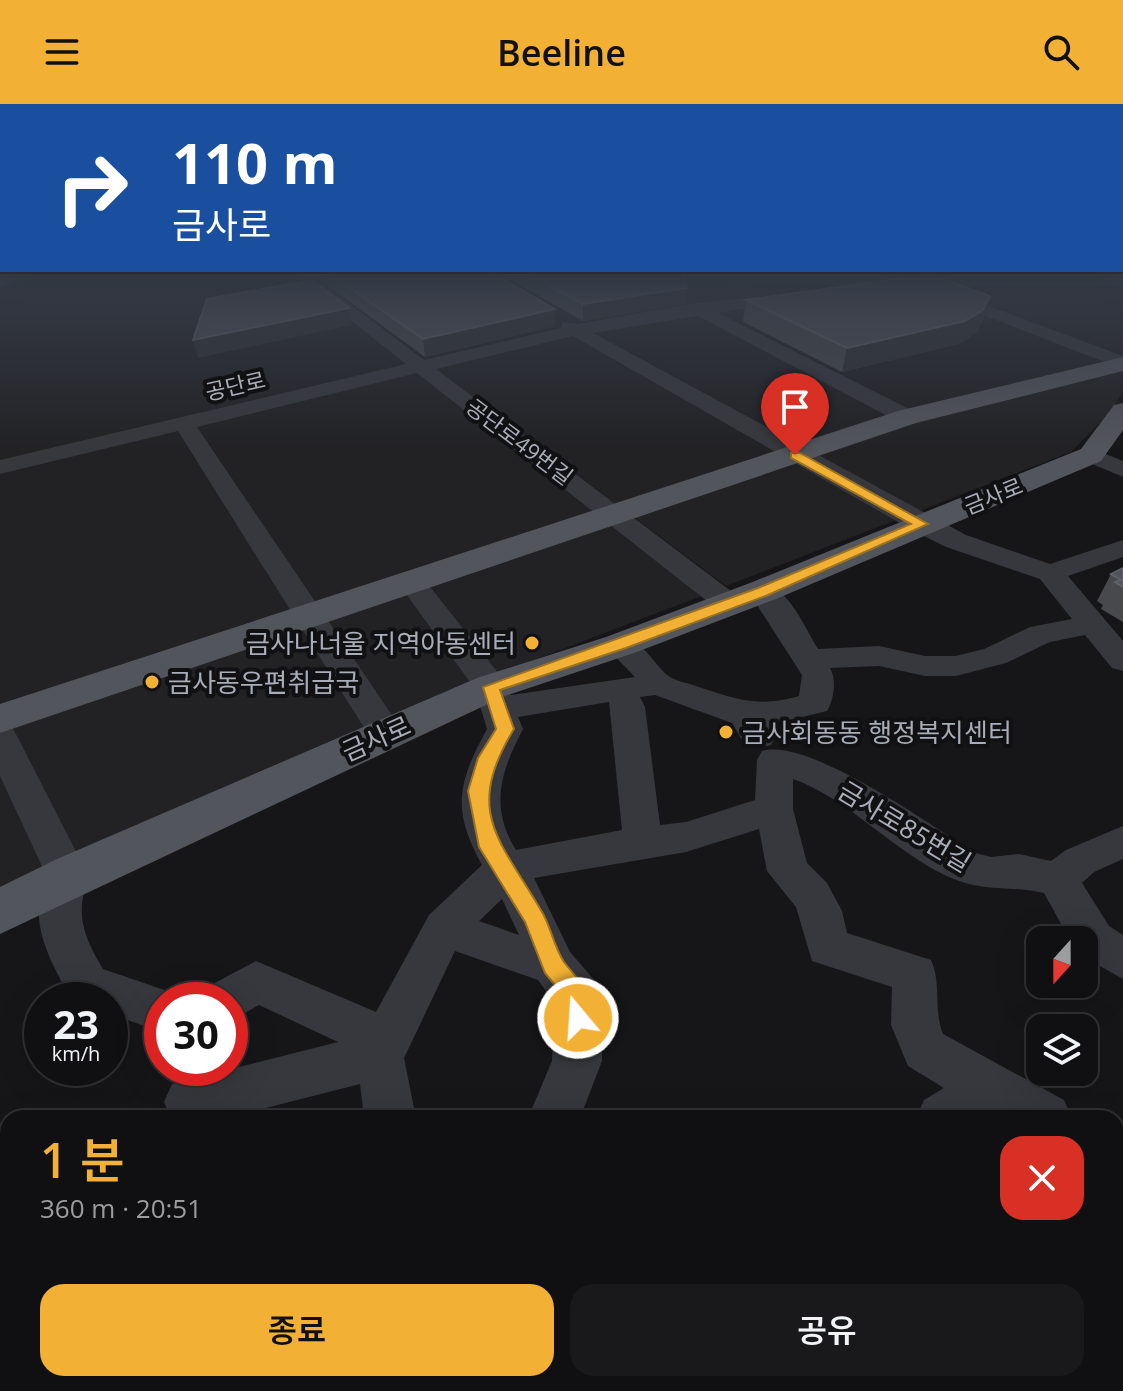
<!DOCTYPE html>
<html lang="ko">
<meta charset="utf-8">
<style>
body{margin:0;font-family:"Open Sans","Noto Sans KR",sans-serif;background:#19191b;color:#f1f3f6;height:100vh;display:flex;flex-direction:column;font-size:30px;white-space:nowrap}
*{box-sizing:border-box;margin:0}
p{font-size:26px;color:#9c9d9f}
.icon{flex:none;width:44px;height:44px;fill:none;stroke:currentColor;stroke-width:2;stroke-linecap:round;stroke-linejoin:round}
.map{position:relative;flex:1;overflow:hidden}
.details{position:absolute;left:0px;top:1006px;width:1124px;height:282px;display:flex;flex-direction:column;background:#101012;border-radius:24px 24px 0 0;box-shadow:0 8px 32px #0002,0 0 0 2px #303032}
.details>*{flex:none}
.top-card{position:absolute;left:0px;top:0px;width:1124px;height:168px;box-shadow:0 8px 32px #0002,0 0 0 2px #303032;background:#1a4fa0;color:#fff;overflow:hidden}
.needle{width:52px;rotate:201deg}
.tools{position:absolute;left:1026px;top:822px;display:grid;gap:16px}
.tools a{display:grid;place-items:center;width:72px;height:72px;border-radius:16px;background:#101012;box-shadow:0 8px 32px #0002,0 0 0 2px #303032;font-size:40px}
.speed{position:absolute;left:24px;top:878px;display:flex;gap:16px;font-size:40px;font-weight:700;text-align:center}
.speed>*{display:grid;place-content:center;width:104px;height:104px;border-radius:50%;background:#101012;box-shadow:0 8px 32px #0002,0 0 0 2px #303032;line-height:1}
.speed small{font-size:20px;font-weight:400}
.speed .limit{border:12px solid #d22;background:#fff;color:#111}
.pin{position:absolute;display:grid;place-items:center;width:68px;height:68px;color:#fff;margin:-82px -34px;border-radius:50% 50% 50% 0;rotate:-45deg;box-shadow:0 0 8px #0007}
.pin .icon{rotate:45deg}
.me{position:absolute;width:88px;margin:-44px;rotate:342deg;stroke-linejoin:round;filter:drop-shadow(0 0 6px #0008)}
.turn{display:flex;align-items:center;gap:28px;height:168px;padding:0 40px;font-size:36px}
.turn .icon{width:104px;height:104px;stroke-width:2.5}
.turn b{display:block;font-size:56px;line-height:68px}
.round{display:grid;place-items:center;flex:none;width:84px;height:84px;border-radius:24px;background:#19191b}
.overview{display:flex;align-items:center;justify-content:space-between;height:136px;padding:0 40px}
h1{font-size:48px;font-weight:600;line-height:60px;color:#f2b134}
.button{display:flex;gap:16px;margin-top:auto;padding:16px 40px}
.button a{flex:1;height:92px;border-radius:24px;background:#f2b134;color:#111;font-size:32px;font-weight:600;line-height:92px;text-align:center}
.button a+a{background:#19191b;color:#f1f3f6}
header{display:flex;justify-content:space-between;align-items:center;height:104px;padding:0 40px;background:#f2b134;color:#111;font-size:36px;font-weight:600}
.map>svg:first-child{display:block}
.built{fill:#222225}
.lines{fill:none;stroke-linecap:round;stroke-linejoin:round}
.minor{fill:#37383d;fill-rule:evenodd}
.major{fill:#53555c;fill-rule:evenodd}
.wall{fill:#47494d}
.shaded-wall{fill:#2f3033}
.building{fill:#525359;stroke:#5f6168;stroke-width:2}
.route{fill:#f2b134;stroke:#9d7322;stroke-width:2}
.poi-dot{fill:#f2b134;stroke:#111113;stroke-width:3}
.labels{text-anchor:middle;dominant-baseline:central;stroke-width:8;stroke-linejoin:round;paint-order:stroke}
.far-street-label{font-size:22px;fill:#a8adb8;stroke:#111113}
.poi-label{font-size:26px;fill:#a8adb8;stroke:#111113;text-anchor:start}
.street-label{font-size:26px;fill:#a8adb8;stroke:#111113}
</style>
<header><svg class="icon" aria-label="menu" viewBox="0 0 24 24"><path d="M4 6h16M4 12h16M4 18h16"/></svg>Beeline<svg class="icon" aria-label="search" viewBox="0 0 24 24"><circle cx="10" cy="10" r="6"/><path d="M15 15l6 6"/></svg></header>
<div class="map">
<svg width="1123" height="1287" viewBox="0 0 1123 1287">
<rect width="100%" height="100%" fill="#161618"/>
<g class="built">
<path d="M 0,166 L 288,166 L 707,490 L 455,586 L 0,791 Z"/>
<path d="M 302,166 L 1123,178 L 1123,287 L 1111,307 L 1071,348 L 726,482 Z"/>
<path d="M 453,166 L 1123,166 L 1123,175 Z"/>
</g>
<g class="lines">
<g class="minor">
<path d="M 13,166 L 32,166 L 0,185 L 0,173 Z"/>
<path d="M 287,166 L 305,166 L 424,256 L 561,224 L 562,218 L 578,220 L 696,199 L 798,189 L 798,195 L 718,209 L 915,308 L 918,313 L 915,318 L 899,318 L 698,212 L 593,229 L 966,431 L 1050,460 L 1123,436 L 1123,453 L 1068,472 L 1123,537 L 1123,567 L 1112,564 L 1085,531 L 1050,538 L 1006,559 L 956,572 L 925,572 L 879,562 L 830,564 C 837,576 834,595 827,607 L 769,621 L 776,632 L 771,641 L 758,644 L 745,641 L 732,619 L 655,591 L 640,593 L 645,603 L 660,721 L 686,718 L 755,696 L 757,656 L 762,647 C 809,633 931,722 975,749 L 991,753 L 1019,750 L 1051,757 L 1066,746 L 1123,722 L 1123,755 L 1094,768 L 1082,779 L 1109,822 L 1123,831 L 1123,875 L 1084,853 L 1084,836 L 1070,836 L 1044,789 C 1009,781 985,789 949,773 C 897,750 846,693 793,675 L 793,705 L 807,759 L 827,779 L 842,807 L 847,829 L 931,856 C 942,880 933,906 943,930 L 1064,996 L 1072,1014 L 916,1014 L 924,996 L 944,984 L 908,962 L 891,921 L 892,883 L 812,857 L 796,803 L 767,767 L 759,725 L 686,748 L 534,774 L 570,848 L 596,878 L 602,893 L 602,957 L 580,1014 L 528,1014 L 552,957 L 555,899 L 538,876 L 455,847 L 404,954 L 416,1014 L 364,1014 L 360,980 L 227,1014 L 171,1014 L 164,998 L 172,980 L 338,938 L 259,901 L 230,917 L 230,896 L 205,896 L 211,881 L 256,857 L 376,908 L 429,811 L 482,761 C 451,706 458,678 487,625 L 475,585 L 399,480 L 403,474 L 423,474 L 503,575 L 511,591 L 635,573 L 604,541 L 609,534 C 639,527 648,554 667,571 C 674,577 688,579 696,582 C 735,595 758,604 799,592 L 802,571 L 748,487 L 753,481 C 785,473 803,521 818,545 L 879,542 L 925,552 L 956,552 L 984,545 L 1030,523 L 1072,515 L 1040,475 L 946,443 L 912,426 L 573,232 L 436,265 L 739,493 L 743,499 L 739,505 L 717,505 L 417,269 L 197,323 L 404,629 L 399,638 L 386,641 L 373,638 L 178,327 L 0,370 L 0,356 L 406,260 ZM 609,598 L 622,726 L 516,746 C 489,703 501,667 523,625 L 518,613 ZM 502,795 L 519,831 L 479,817 Z"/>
<path d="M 427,166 L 549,166 L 565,171 L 557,176 L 435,171 Z"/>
<path d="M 637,167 L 1123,172 L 1123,182 L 894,182 L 632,175 L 632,169 Z"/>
<path d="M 940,184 L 1123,252 L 1123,265 L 934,192 L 934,186 Z"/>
<path d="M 1091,344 L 1123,357 L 1123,373 L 1083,356 L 1079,351 Z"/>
<path d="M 0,622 L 13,625 L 18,634 L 89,773 C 74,810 84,833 103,865 L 179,891 L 181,896 L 162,896 L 162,928 L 110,910 L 110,896 L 71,896 C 50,854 26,819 47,773 L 0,672 Z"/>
<path d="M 1116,1056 L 1123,1059 L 1123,1120 L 1116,1117 Z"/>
<path d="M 8,1199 L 8,1261 L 0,1262 L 0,1200 Z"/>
<path d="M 41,1280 L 105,1280 L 104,1287 L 40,1287 Z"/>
<path d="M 330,1280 L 394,1280 L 391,1287 L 327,1287 Z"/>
<path d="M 471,1280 L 608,1280 L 609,1287 L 474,1287 Z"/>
</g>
<g class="major">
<path d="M 1123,253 L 1123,267 L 916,319 L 0,629 L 0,600 L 898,307 Z"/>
<path d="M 1123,299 L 1123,326 L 1101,357 L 776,495 L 634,549 L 505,592 L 0,830 L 0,783 L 57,755 L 477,574 L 606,533 L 750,479 L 1081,345 L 1114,301 Z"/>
</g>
</g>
<g class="wall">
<path d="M 306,166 L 487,166 L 555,222 L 425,253 Z"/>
<path d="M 509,166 L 684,166 L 686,200 L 583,217 L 509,175 Z"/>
<path d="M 904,166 L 985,166 L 985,168 Z"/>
<path d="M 746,196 L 984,214 L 976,229 L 958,240 L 842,268 L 743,218 Z"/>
<path d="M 1123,464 L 1123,518 L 1101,505 L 1103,501 L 1097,497 L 1111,470 Z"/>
</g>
<g class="shaded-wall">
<path d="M 0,166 L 8,166 L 0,172 Z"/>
<path d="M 687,184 L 686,200 L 583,217 L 583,200 Z"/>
<path d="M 990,192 L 984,214 L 976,229 L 958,240 L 842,268 L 847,244 Z"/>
<path d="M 349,204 L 352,221 L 198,254 L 193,236 Z"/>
<path d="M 555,205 L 555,222 L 425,253 L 423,235 Z"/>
</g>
<g class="building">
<path d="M 324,166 L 487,166 L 555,205 L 423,235 Z"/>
<path d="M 520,166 L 684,166 L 687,184 L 583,200 Z"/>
<path d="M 930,170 L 990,192 L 983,206 L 965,217 L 847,244 L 746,196 Z"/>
<path d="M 312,176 L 349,204 L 193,236 L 207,195 Z"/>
<path d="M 1123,464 L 1123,483 L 1115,478 L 1121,476 L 1111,470 Z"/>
</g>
<linearGradient id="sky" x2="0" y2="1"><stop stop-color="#0c0c0d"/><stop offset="0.48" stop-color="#363c48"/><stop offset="1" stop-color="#363c48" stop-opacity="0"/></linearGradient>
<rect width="1123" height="346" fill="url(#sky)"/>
<path class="route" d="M 791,349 L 800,349 L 928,420 L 768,491 L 626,544 L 500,586 L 514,625 C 463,709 500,735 542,808 C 551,823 554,843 564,858 C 580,879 600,893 587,922 L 578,925 L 570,922 L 567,896 L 545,869 L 525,818 L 479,743 L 468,687 L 478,654 L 496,625 L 483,583 L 758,484 L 911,420 L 791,354 Z"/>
<g class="poi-dot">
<circle cx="532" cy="539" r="8"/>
<circle cx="152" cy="578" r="8"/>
<circle cx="726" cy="628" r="8"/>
</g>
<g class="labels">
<g class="far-street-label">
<text transform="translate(235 281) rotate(-13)">공단로</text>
<text transform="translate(520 337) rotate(37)">공단로49번길</text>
<text transform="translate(993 391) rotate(-22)">금사로</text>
</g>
<g class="poi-label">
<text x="516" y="539" text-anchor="end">금사나너울 지역아동센터</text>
<text x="168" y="578">금사동우편취급국</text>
<text x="742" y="628">금사회동동 행정복지센터</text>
</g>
<g class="street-label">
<text transform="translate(376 634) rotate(-24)">금사로</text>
<text transform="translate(905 722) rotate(31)">금사로85번길</text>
</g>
</g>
</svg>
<div class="tools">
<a><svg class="needle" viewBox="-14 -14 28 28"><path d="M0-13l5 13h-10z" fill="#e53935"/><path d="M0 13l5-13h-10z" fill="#9c9d9f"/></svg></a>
<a><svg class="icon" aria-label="layers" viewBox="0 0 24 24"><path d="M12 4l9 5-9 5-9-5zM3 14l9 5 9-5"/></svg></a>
</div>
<div class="speed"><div>23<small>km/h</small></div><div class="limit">30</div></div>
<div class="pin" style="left:795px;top:351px;background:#d93025"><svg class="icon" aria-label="arrive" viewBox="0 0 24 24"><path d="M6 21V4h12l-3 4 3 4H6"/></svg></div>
<svg class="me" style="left:578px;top:914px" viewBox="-20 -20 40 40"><circle r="17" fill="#f2b134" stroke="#fff" stroke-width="3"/><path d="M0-11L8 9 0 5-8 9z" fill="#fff"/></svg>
<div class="top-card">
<div class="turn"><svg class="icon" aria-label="right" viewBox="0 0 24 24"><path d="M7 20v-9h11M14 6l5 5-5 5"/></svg><div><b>110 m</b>금사로</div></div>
</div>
<section class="details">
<div class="overview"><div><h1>1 분</h1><p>360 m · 20:51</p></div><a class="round" style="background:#d93025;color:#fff"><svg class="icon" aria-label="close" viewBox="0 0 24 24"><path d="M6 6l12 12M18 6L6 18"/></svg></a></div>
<div class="button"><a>종료</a><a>공유</a></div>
</section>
</div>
